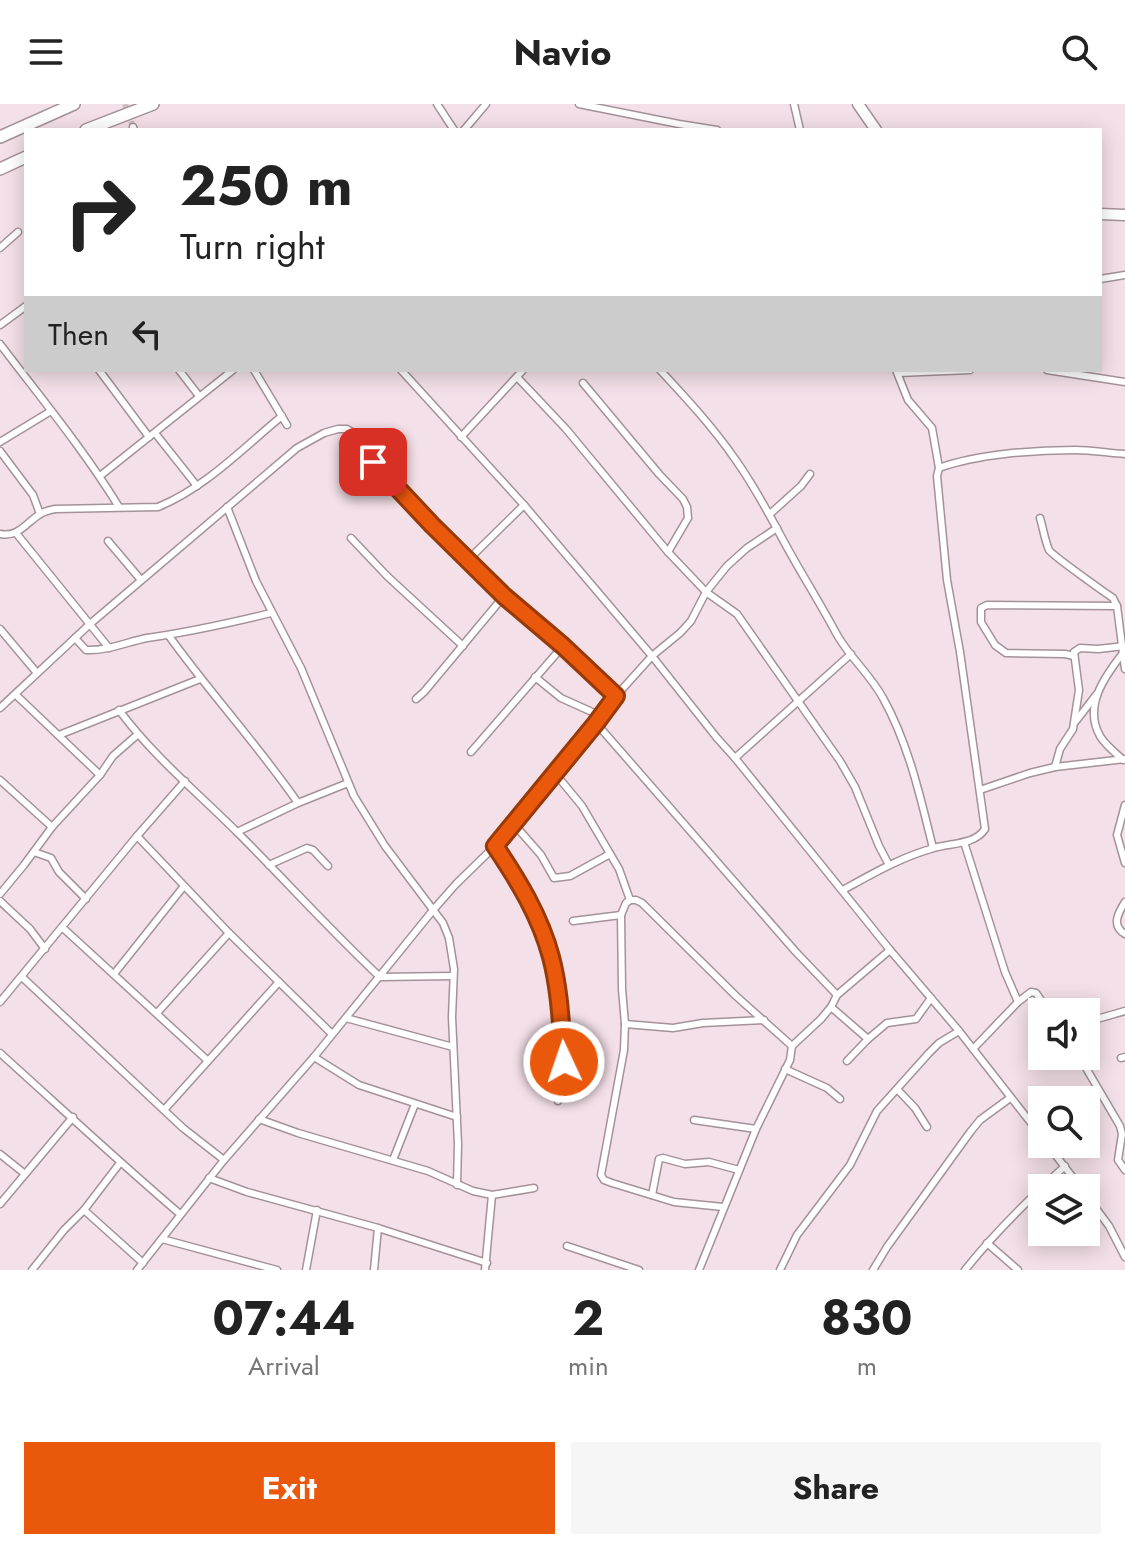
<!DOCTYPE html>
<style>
body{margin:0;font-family:Jost,sans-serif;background:#f6f6f6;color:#222;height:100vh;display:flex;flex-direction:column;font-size:30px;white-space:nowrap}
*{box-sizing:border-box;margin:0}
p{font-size:26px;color:#767676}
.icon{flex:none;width:44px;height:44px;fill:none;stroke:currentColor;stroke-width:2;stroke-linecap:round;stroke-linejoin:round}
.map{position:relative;height:1166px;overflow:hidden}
.panel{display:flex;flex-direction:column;background:#fff;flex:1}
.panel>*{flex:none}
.guide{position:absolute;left:24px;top:24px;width:1078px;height:244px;border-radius:0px;box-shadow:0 4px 20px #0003;background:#fff;color:#222;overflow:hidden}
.buttons{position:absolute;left:1028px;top:894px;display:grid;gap:16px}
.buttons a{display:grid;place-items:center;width:72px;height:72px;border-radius:0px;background:#fff;box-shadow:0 4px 20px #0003;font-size:40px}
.pin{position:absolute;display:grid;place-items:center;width:68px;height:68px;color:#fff;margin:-34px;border-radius:16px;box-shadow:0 4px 12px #0006}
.me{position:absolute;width:88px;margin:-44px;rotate:357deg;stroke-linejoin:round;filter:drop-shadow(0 0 6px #0008)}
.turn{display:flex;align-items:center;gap:28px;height:168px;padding:0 24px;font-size:36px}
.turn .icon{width:104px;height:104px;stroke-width:2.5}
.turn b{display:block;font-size:56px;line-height:68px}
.then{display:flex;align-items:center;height:76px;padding:0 24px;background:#0003;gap:16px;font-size:30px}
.eta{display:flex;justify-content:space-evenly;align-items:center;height:136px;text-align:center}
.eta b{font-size:48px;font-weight:700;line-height:56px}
.primary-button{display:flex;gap:16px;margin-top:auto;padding:16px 24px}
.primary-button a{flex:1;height:92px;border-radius:0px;background:#ea580c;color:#fff;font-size:32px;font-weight:700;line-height:92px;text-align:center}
.primary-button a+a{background:#f6f6f6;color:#222}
header{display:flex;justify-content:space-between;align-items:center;height:104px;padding:0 24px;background:#fff;font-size:36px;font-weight:700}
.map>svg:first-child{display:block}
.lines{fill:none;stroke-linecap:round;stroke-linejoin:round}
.street-tunnel{stroke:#d0bec5;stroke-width:6;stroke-dasharray:6 3;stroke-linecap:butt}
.street-casing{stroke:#a49299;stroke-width:9}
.primary-casing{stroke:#a49299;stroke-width:13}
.highway-casing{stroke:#a49299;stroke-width:14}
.street{stroke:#fff;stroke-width:6}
.primary{stroke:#fff;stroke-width:10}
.highway{stroke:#fff;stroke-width:11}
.route-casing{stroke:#983908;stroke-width:20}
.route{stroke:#ea580c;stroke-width:14}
</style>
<header><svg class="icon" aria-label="menu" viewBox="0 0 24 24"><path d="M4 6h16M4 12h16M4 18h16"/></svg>Navio<svg class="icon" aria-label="search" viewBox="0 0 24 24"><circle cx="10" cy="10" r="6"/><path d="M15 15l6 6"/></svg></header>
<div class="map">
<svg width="1125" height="1166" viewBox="0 0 1125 1166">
<rect width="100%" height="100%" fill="#f4e0e8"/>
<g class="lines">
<path class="street-tunnel" d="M 125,0 L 133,23"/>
<g class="street-casing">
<g id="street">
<path d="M 437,0 L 454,26"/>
<path d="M 579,0 L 679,20 L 717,26"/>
<path d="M 794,0 L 800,26"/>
<path d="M 133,23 L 134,26"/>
<path d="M 464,26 L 486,0"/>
<path d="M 0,144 L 18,128"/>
<path d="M 1100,175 L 1125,171"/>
<path d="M 0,221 L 26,202"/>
<path d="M 0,240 C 41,294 84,346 119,403"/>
<path d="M 99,266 L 149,333"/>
<path d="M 179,266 L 199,292"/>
<path d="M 254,266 L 287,321"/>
<path d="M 401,266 L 524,401 L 652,552 L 717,634 L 735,654 L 890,846 L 959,927 L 1042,1033"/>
<path d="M 660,266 C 686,294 713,323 735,355 C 753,380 767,406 782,434 C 799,466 819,497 836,529 C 849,553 870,570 883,594 C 909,641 920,692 933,744"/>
<path d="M 896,266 L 908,296 L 932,324 L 939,364"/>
<path d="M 1047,266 L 1125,278"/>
<path d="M 898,269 L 970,266"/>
<path d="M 517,273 L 566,325 L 668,448 L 706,488 L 737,510 L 840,657 L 855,683 L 879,742 L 889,761"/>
<path d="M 583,279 L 659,370 L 683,395 L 687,403 L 688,414 L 668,448"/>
<path d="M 155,329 L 197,382"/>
<path d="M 461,333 L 523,266"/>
<path d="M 0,338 L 51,307"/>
<path d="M 0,347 L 33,391 L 40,410"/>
<path d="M 100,372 L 233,266"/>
<path d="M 227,403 L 256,477 L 301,564 L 354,692 L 385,742 L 443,819 L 449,834 L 454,865 L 452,913 L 458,1040 L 457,1081"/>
<path d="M 770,410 L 801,382 L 810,370"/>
<path d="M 1040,414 C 1043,424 1045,437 1049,446 C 1052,451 1104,488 1113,494 L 1117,502 L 1125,565"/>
<path d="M 16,429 L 109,544"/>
<path d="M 0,430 C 19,434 27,417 42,409 C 46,407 50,406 55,405 L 158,403 C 205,384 243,344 282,312"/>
<path d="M 351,434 L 387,472 L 463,542"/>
<path d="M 108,437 L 141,476"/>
<path d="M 468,456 L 524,401"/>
<path d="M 0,525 L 37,569"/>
<path d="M 169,532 C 210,589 258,641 298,699"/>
<path d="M 75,534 L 86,546 C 107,547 127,538 147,534 C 189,528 230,519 271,509"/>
<path d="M 1123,549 C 1105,572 1083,602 1100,632 C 1105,641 1116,649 1123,656"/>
<path d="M 1074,552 L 1065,550 L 1006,549 L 995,541 L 981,518 L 981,504 L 987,501 L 1117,502"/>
<path d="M 535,573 L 561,594 L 601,612"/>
<path d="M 16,591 L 100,671"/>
<path d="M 416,595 L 424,588 L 504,492"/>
<path d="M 0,604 L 90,520 L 297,344 L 324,329 L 338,325 L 347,325 L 352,328 L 373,358 L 468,456 L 504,492 L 563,542 L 616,592"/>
<path d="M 119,606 C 153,652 198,689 238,729 C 286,777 331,827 380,873 L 453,872"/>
<path d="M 1076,617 L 1096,591"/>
<path d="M 596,619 L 795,847 L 837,891"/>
<path d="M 59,631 L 200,575"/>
<path d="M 471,648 L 563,542"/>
<path d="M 735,654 L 851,550"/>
<path d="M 1055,663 L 1060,645 L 1073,625 L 1079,586 L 1074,548 L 1080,544 L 1098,545 L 1125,542"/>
<path d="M 554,668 L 582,702 L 619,765 L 630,796"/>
<path d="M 0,676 L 52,723"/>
<path d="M 980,686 L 1030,669 L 1055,663 L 1125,655"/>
<path d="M 1125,701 L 1117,731 L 1125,759"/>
<path d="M 513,719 L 541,751 L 554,774 L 570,772 L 610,750"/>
<path d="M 237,728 L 298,699 L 348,679"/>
<path d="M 137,732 L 229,829 L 332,930"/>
<path d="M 964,738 L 1005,868 L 1018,898"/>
<path d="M 495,742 C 534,799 557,854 562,924 C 563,953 564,968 558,997"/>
<path d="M 34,748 L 51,754 L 59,768 L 86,795"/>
<path d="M 269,761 L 307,744 L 313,746 L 328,762"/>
<path d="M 843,786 C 872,770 901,753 934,744 C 950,739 975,741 985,725 L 960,548 L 947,476 L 937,372 L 939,364 C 977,350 1035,346 1075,346 C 1092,346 1108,349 1125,350"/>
<path d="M 0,790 L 24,761 L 52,723 L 100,671 L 113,652 L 137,631"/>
<path d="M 630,796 L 626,799 L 621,811 L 622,885 L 625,920 L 624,946 L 601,1071 L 604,1076 L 612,1079 L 674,1098 L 723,1103"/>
<path d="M 630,796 L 636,796 L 642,799 L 736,892 L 792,942"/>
<path d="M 0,797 L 30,825 L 45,845"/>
<path d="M 1125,798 C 1118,809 1111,822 1125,830"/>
<path d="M 573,817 L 621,811"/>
<path d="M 63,824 L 207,956"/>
<path d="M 114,870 L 184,782"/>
<path d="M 22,873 L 183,1024 L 224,1056"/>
<path d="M 0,898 L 137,732 L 185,677"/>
<path d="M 831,903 L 868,935"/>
<path d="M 157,909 L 229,829"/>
<path d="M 346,914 L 453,943"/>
<path d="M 1097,915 L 1125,907"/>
<path d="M 625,920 L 673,924 L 703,919 L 764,916"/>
<path d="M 973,945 L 1018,898 L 1031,888 L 1036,889 L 1049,908"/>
<path d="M 0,949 C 60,1003 119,1058 180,1110"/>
<path d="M 1079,952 L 1120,1022 L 1122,1030 L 1118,1056 L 1125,1066"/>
<path d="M 314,953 L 359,981 L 457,1013"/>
<path d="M 1121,954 L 1125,953"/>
<path d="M 847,957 L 868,935 L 887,919 L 916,915 L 931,894"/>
<path d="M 785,965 L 827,984 L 840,995"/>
<path d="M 897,985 L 915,1004 L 927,1023"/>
<path d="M 164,1006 L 279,878"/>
<path d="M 259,1015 L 298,1029 L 428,1067 L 473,1087 L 492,1091 L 534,1084"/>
<path d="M 694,1016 L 756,1025"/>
<path d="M 1047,1040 L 1081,1084"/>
<path d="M 0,1050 L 25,1070"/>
<path d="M 393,1056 L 415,1000"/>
<path d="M 209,1074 L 247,1088 L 378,1124 L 487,1159"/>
<path d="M 652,1091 L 659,1055 L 663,1054 L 685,1060 L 709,1058 L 739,1066"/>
<path d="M 1086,1091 L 1109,1122 L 1125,1153"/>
<path d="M 0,1100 L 73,1013"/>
<path d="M 84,1106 L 143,1159"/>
<path d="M 162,1135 L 277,1166"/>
<path d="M 987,1139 L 1018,1166"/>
<path d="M 567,1142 L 639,1166"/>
<path d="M 32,1166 L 64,1126 L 84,1106 L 120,1059"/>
<path d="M 137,1166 L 224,1056 L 314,953 L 434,805 L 456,780 L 495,742 L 616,592 L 652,552 L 680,529 L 691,517 L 706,488 L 727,462 L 747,444 L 777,424"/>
<path d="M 306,1166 L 317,1106"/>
<path d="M 374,1166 L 378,1124"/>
<path d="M 485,1166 L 492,1091"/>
<path d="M 699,1166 L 756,1025 L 790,956 L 792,942 L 821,915 L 831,903 L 837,891 L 890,846"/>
<path d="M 780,1166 L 797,1131 L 850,1061 L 877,1007 L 929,949 L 939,939 L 959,927"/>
<path d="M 873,1166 L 887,1143 L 971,1027 L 980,1016 L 1010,994"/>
<path d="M 965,1166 C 995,1128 1029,1095 1065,1062"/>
</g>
</g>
<g class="primary-casing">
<g id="primary">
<path d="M 858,0 L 876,26"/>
<path d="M 1100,110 L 1125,111"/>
</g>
</g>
<g class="highway-casing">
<g id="highway">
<path d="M 86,26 L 153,0"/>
<path d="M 0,33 L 74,0"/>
<path d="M 0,65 L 26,53"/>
</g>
</g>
<use href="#street" class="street"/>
<use href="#primary" class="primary"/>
<use href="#highway" class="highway"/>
</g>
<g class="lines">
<g class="route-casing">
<path id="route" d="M 373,358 L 432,421 L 504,492 L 563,542 L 616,592 L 596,619 L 495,742 C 518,776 540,812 551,853 C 560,887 561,923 564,958"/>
</g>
<use href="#route" class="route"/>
</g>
</svg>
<div class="buttons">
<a><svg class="icon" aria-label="sound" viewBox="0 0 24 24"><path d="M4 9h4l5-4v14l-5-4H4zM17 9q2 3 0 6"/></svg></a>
<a><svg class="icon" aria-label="search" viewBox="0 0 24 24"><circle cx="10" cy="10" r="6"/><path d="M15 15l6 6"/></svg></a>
<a><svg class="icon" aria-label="layers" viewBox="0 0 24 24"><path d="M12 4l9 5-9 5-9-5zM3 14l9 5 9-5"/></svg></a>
</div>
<div class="pin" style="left:373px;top:358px;background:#d93025"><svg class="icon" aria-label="arrive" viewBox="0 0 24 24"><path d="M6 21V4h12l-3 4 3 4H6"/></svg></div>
<svg class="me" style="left:564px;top:958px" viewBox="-20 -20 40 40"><circle r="17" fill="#ea580c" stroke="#fff" stroke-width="3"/><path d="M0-11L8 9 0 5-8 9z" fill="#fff"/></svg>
<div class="guide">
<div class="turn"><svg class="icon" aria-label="right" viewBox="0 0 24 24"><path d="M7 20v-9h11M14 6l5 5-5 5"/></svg><div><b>250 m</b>Turn right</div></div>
<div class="then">Then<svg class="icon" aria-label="left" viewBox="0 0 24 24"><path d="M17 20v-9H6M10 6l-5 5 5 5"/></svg></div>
</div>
</div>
<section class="panel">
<div class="eta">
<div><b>07:44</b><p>Arrival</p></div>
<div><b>2</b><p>min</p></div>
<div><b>830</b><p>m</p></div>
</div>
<div class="primary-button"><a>Exit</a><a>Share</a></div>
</section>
